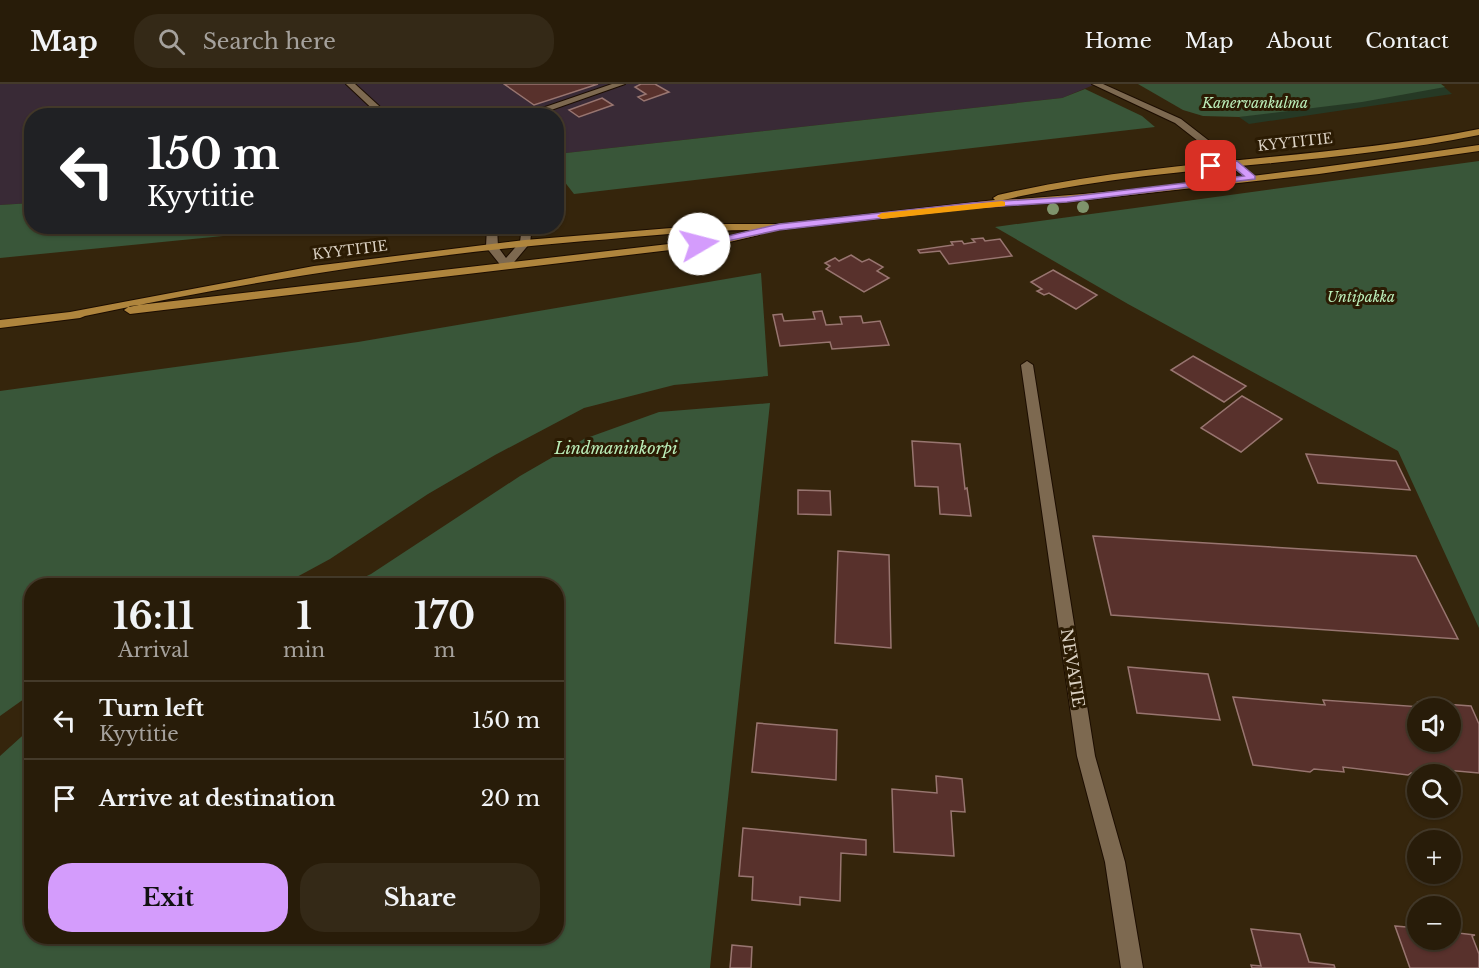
<!DOCTYPE html>
<meta charset="utf-8">
<style>
body{margin:0;font-family:"Libre Baskerville",serif;background:#342917;color:#f1f3f6;height:100vh;display:flex;flex-direction:column;font-size:22px;white-space:nowrap}
*{box-sizing:border-box;margin:0}
p{font-size:20px;color:#a5a19c}
.icon{flex:none;width:33px;height:33px;fill:none;stroke:currentColor;stroke-width:2;stroke-linecap:round;stroke-linejoin:round}
.map{position:relative;flex:1;overflow:hidden}
.details{position:absolute;left:24px;top:494px;width:540px;height:366px;display:flex;flex-direction:column;background:#281c09;border-radius:24px;box-shadow:0 2px 4px #0004,0 0 0 2px #443a2a}
.details>*{flex:none}
.top-card{position:absolute;left:24px;top:24px;width:540px;height:126px;border-radius:24px;box-shadow:0 2px 4px #0004,0 0 0 2px #443a2a;background:#202124;color:#fff;overflow:hidden}
.tools{position:absolute;left:1407px;top:614px;display:grid;gap:12px}
.tools a{display:grid;place-items:center;width:54px;height:54px;border-radius:50%;background:#281c09;box-shadow:0 2px 4px #0004,0 0 0 2px #443a2a;font-size:30px}
.pin{position:absolute;display:grid;place-items:center;width:51px;height:51px;color:#fff;margin:-26px;border-radius:12px;box-shadow:0 3px 9px #0006}
.me{position:absolute;width:66px;margin:-33px;rotate:82deg;stroke-linejoin:round;filter:drop-shadow(0 0 4px #0008)}
.turn{display:flex;align-items:center;gap:21px;height:126px;padding:0 24px;font-size:27px}
.turn .icon{width:78px;height:78px;stroke-width:2.5}
.turn b{display:block;font-size:42px;line-height:51px}
.eta{display:flex;justify-content:space-evenly;align-items:center;height:102px;text-align:center}
.eta b{font-size:36px;font-weight:700;line-height:42px}
.primary-button{display:flex;gap:12px;margin-top:auto;padding:12px 24px}
.primary-button a{flex:1;height:69px;border-radius:24px;background:#d49cfc;color:#111;font-size:24px;font-weight:700;line-height:69px;text-align:center}
.primary-button a+a{background:#342917;color:#f1f3f6}
ul{padding:0;list-style:none}
li{display:flex;align-items:center;gap:18px;height:78px;padding:0 24px;border-top:2px solid #443a2a}
li div{flex:1}
li b{display:block;font-size:22px}
li em{font-style:normal}
header{display:flex;align-items:center;gap:36px;box-sizing:border-box;height:84px;padding:0 30px;background:#281c09;border-bottom:2px solid #443a2a}
header strong{font-size:28px}
nav{display:flex;gap:33px;margin-inline-start:auto;font-size:21px}
.search{width:420px;height:54px;background:#342917;display:flex;align-items:center;gap:15px;box-sizing:border-box;padding:0 21px;border-radius:24px;color:#a5a19c;font-size:22px}
.map>svg:first-child{display:block}
.industrial{fill:#392a36}
.green{fill:#263925}
.forest{fill:#395639}
.building{fill:#58312c;stroke:#987570;stroke-width:1.5;fill-rule:evenodd}
.lines{fill:none;stroke-linecap:round;stroke-linejoin:round}
.service-casing{stroke:#1c0d00;stroke-width:2}
.minor-casing{stroke:#1c0d00;stroke-width:2}
.primary-casing{stroke:#1c0d00;stroke-width:2}
.service{fill:#7d6950;fill-rule:evenodd}
.minor{fill:#7d6950;fill-rule:evenodd}
.primary{fill:#af853d;fill-rule:evenodd}
.tree{fill:#7f946c}
.route{fill:#d49cfc;stroke:#8a65a4;stroke-width:1.5}
.slow{fill:#f59e0b}
.labels{text-anchor:middle;dominant-baseline:central;stroke-width:6;stroke-linejoin:round;paint-order:stroke}
.far-park-label{font-size:14px;font-style:italic;fill:#bcefba;stroke:#2b1b03}
.far-street-label{font-size:14px;fill:#dad0c2;stroke:#2b1b03}
.park-label{font-size:16px;font-style:italic;fill:#bcefba;stroke:#2b1b03}
.street-label{font-size:16px;fill:#dad0c2;stroke:#2b1b03}
</style>
<header>
<strong>Map</strong>
<div class="search"><svg class="icon" aria-label="search" viewBox="0 0 24 24"><circle cx="10" cy="10" r="6"/><path d="M15 15l6 6"/></svg>Search here</div>
<nav><a>Home</a><a>Map</a><a>About</a><a>Contact</a></nav>
</header>
<div class="map">
<svg width="1479" height="884" viewBox="0 0 1479 884">
<rect width="100%" height="100%" fill="#35250c"/>
<path class="industrial" d="M 0,0 L 1096,0 L 1062,14 L 557,70 L 556,32 L 32,32 L 31,119 L 0,121 Z"/>
<path class="green" d="M 1441,0 L 1452,10 L 1249,40 L 1239,33 Z"/>
<g class="forest">
<path d="M 1138,0 L 1441,0 L 1445,3 L 1362,18 L 1239,33 L 1203,32 L 1183,26 Z"/>
<path d="M 1085,5 L 1142,32 L 1155,43 L 574,110 L 557,88 L 557,70 L 1062,14 Z"/>
<path d="M 1479,77 L 1479,544 L 1398,367 L 1128,220 L 995,143 Z"/>
<path d="M 31,119 L 32,142 L 313,143 L 0,174 L 0,121 Z"/>
<path d="M 761,189 L 768,292 L 674,301 L 584,324 L 495,371 L 428,410 L 330,475 L 282,501 L 32,501 L 31,610 L 0,632 L 0,307 L 358,258 Z"/>
<path d="M 770,319 L 710,884 L 0,884 L 0,672 L 31,644 L 32,852 L 556,852 L 556,501 L 348,501 L 371,490 L 520,392 L 584,355 L 659,328 Z"/>
</g>
<g class="building">
<path d="M 504,0 L 598,0 L 534,21 Z"/>
<path d="M 641,0 L 655,0 L 669,8 L 644,17 L 638,13 L 646,10 L 635,3 Z"/>
<path d="M 602,14 L 613,21 L 579,33 L 569,26 Z"/>
<path d="M 983,154 L 985,157 L 1000,155 L 1012,172 L 949,180 L 940,167 L 920,169 L 918,166 L 953,161 L 951,158 L 962,157 L 964,160 L 975,158 L 972,155 Z"/>
<path d="M 851,171 L 862,178 L 869,175 L 883,183 L 877,187 L 889,194 L 864,208 L 826,185 L 830,182 L 825,179 L 835,174 L 839,177 Z"/>
<path d="M 1053,186 L 1097,211 L 1076,225 L 1049,209 L 1044,211 L 1037,207 L 1042,205 L 1031,198 Z"/>
<path d="M 822,227 L 826,241 L 842,240 L 840,233 L 861,232 L 863,239 L 880,237 L 889,261 L 832,265 L 830,258 L 780,262 L 773,231 L 782,230 L 784,237 L 815,235 L 813,228 Z"/>
<path d="M 1193,272 L 1246,302 L 1224,318 L 1171,286 Z"/>
<path d="M 1242,312 L 1282,335 L 1241,368 L 1201,344 Z"/>
<path d="M 912,357 L 960,360 L 965,405 L 967,404 L 971,432 L 940,430 L 938,403 L 915,402 Z"/>
<path d="M 1306,370 L 1396,377 L 1410,406 L 1318,399 Z"/>
<path d="M 798,406 L 830,407 L 831,431 L 798,430 Z"/>
<path d="M 1093,452 L 1416,472 L 1458,555 L 1111,531 Z"/>
<path d="M 838,467 L 889,471 L 891,564 L 835,559 Z"/>
<path d="M 1128,583 L 1208,590 L 1220,636 L 1137,629 Z"/>
<path d="M 1233,613 L 1325,621 L 1323,616 L 1421,623 L 1418,618 L 1471,622 L 1479,640 L 1479,689 L 1446,686 L 1448,690 L 1411,689 L 1408,691 L 1343,683 L 1344,688 L 1314,685 L 1310,688 L 1253,681 ZM 1418,624 L 1450,624 L 1450,657 L 1418,657 Z"/>
<path d="M 757,639 L 837,646 L 836,696 L 752,688 Z"/>
<path d="M 936,692 L 962,695 L 965,728 L 951,727 L 954,772 L 894,768 L 892,705 L 937,709 Z"/>
<path d="M 743,744 L 866,756 L 866,771 L 841,769 L 840,817 L 800,813 L 800,821 L 752,816 L 753,793 L 739,792 Z"/>
<path d="M 1395,842 L 1418,844 L 1418,855 L 1450,855 L 1450,848 L 1475,851 L 1472,852 L 1479,870 L 1479,884 L 1410,884 Z"/>
<path d="M 1251,845 L 1300,850 L 1309,878 L 1334,881 L 1335,884 L 1252,884 L 1251,881 L 1261,882 Z"/>
<path d="M 732,861 L 752,863 L 751,884 L 730,884 Z"/>
</g>
<g class="lines">
<g class="service-casing">
<g id="service">
<path d="M 346,0 L 355,0 L 390,32 L 380,32 Z"/>
<path d="M 612,0 L 625,0 L 534,32 L 519,32 Z"/>
<path d="M 1092,0 L 1103,0 L 1181,35 L 1257,94 L 1248,96 L 1175,39 Z"/>
<path d="M 487,142 L 497,142 L 498,163 L 506,174 L 520,158 L 522,142 L 532,142 L 530,159 L 510,183 L 502,183 L 486,163 Z"/>
</g>
</g>
<g class="minor-casing">
<path id="minor" d="M 1027,277 L 1033,281 L 1095,672 L 1125,778 L 1143,884 L 1121,884 L 1105,778 L 1077,672 L 1021,281 Z"/>
</g>
<g class="primary-casing">
<path id="primary" d="M 1479,45 L 1479,51 C 1322,83 1160,80 1003,116 C 1162,106 1321,84 1479,61 L 1479,67 L 1319,90 L 1067,118 L 972,124 L 779,146 L 757,146 L 760,149 L 759,151 L 721,160 L 130,230 L 124,226 L 130,222 L 721,154 L 753,146 C 697,146 641,153 585,157 C 417,171 250,197 85,232 L 80,234 L 0,244 L 0,236 L 70,228 L 314,182 L 525,156 L 720,140 L 779,140 L 995,116 L 993,114 L 998,111 C 1158,74 1318,77 1479,45 Z"/>
</g>
<use href="#service" class="service"/>
<use href="#minor" class="minor"/>
<use href="#primary" class="primary"/>
</g>
<g class="tree">
<circle cx="1083" cy="123" r="6"/>
<circle cx="1053" cy="125" r="6"/>
</g>
<path class="route" d="M 1237,77 L 1255,92 L 1255,95 L 1067,118 L 972,124 L 779,146 L 699,163 L 694,160 L 779,140 L 972,119 L 1067,113 L 1244,92 L 1232,82 L 1211,84 L 1206,82 Z"/>
<path class="slow" d="M 1002,117 L 1005,118 L 1005,122 L 882,135 L 877,132 L 882,129 Z"/>
<g class="labels">
<g class="far-park-label">
<text x="1255" y="19">Kanervankulma</text>
<text x="1361" y="213">Untipakka</text>
</g>
<g class="far-street-label">
<text transform="translate(1295 58) rotate(-6)">KYYTITIE</text>
<text transform="translate(350 166) rotate(-7)">KYYTITIE</text>
</g>
<g class="park-label">
<text x="616" y="364">Lindmaninkorpi</text>
</g>
<g class="street-label">
<text transform="translate(1073 584) rotate(81)">NEVATIE</text>
</g>
</g>
</svg>
<div class="tools">
<a><svg class="icon" aria-label="sound" viewBox="0 0 24 24"><path d="M4 9h4l5-4v14l-5-4H4zM17 9q2 3 0 6"/></svg></a>
<a><svg class="icon" aria-label="search" viewBox="0 0 24 24"><circle cx="10" cy="10" r="6"/><path d="M15 15l6 6"/></svg></a>
<a>+</a>
<a>−</a>
</div>
<div class="pin" style="left:1211px;top:82px;background:#d93025"><svg class="icon" aria-label="arrive" viewBox="0 0 24 24"><path d="M6 21V4h12l-3 4 3 4H6"/></svg></div>
<svg class="me" style="left:699px;top:160px" viewBox="-20 -20 40 40"><circle r="19" fill="#fff"/><path d="M0-13L10 11 0 6-10 11z" fill="#d49cfc"/></svg>
<div class="top-card">
<div class="turn"><svg class="icon" aria-label="left" viewBox="0 0 24 24"><path d="M17 20v-9H6M10 6l-5 5 5 5"/></svg><div><b>150 m</b>Kyytitie</div></div>
</div>
<section class="details">
<div class="eta">
<div><b>16:11</b><p>Arrival</p></div>
<div><b>1</b><p>min</p></div>
<div><b>170</b><p>m</p></div>
</div>
<ul>
<li><svg class="icon" aria-label="left" viewBox="0 0 24 24"><path d="M17 20v-9H6M10 6l-5 5 5 5"/></svg><div><b>Turn left</b><p>Kyytitie</p></div><em>150 m</em></li>
<li><svg class="icon" aria-label="arrive" viewBox="0 0 24 24"><path d="M6 21V4h12l-3 4 3 4H6"/></svg><div><b>Arrive at destination</b></div><em>20 m</em></li>
</ul>
<div class="primary-button"><a>Exit</a><a>Share</a></div>
</section>
</div>
